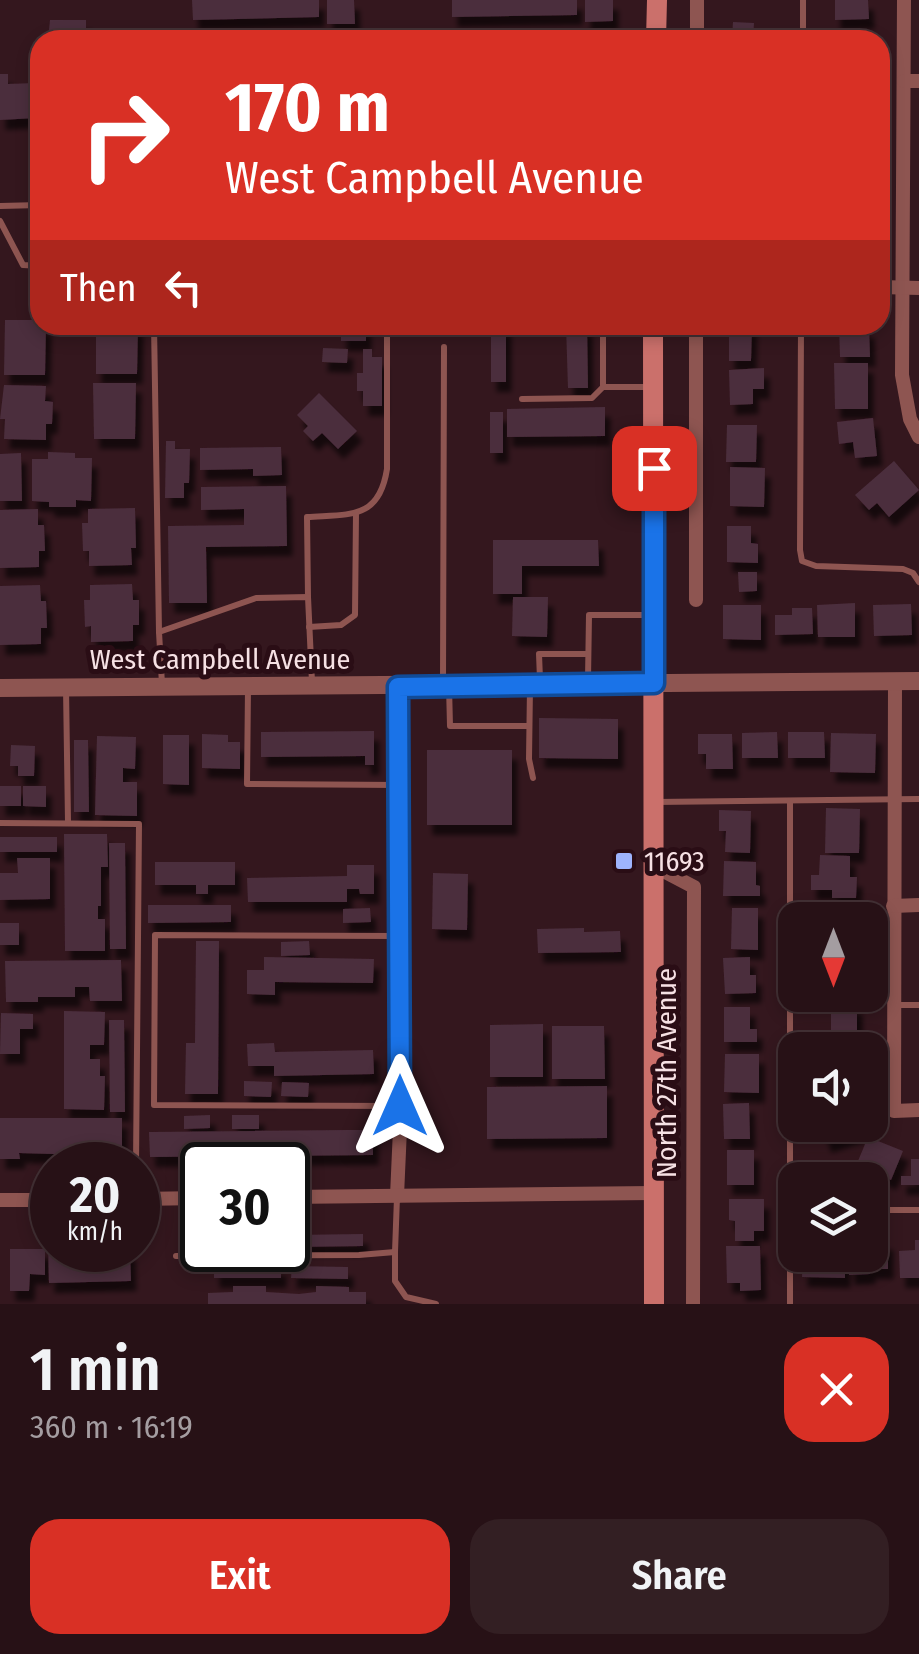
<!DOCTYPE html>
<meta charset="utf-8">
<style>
body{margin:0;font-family:"Fira Sans Condensed",sans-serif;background:#331f23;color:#f1f3f6;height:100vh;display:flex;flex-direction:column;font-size:38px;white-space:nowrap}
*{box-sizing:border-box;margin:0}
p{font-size:32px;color:#a49da1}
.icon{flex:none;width:55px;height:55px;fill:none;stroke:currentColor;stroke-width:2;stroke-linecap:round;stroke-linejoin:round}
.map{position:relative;height:1304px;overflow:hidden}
.sheet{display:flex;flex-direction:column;background:#271116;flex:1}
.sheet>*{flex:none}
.guide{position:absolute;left:30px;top:30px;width:860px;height:305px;border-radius:30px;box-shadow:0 5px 15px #0003,0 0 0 2px #433135;background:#d93025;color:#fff;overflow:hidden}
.needle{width:65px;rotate:180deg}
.tools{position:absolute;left:778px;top:902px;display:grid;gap:20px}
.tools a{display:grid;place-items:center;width:110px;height:110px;border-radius:20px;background:#271116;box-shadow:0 5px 15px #0003,0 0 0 2px #433135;font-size:50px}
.speed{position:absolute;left:30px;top:1142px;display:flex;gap:20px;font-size:50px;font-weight:700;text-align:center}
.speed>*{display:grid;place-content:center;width:130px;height:130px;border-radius:50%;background:#271116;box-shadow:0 5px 15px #0003,0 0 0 2px #433135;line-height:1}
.speed small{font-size:25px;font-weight:400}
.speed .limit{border:5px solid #111;border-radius:15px;background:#fff;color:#111}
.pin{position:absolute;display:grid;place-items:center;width:85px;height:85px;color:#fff;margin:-42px;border-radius:20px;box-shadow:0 5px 15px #0006}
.me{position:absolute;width:110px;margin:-55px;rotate:0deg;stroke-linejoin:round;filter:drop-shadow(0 0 8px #0008)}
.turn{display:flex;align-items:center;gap:35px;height:210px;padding:0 30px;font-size:45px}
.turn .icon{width:130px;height:130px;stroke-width:2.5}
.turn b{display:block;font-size:70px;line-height:85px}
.then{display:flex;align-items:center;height:95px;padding:0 30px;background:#0003;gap:20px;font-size:38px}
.round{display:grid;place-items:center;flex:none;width:105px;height:105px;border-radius:30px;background:#331f23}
.head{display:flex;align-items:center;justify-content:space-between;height:170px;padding:0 30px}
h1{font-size:60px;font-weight:600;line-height:75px}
.primary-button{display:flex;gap:20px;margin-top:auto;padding:20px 30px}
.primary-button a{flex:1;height:115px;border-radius:30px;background:#d93025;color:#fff;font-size:40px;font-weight:600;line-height:115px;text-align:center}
.primary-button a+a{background:#331f23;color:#f1f3f6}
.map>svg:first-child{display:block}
.building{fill:#4b2e3d;filter:url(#shadow)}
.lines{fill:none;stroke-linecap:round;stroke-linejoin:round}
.service{stroke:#8e5551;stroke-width:6}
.minor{stroke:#8e5551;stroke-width:14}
.tertiary{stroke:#8e5551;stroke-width:18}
.secondary{stroke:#cb706b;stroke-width:20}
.route-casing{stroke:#114b97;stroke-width:25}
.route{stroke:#1a73e8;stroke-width:18}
.poi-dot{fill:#9eb4fd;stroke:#2a0d15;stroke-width:4}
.labels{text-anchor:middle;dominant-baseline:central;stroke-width:10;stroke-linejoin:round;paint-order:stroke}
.street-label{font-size:28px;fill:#f6e1e4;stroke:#2a0d15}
.poi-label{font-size:28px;fill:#f6e1e4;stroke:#2a0d15;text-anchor:start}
</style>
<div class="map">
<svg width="919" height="1304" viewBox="0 0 919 1304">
<defs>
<filter id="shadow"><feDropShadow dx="5.5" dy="10" stdDeviation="2.5" flood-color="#0009"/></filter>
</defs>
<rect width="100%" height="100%" fill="#34171e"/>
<g class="building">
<path d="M 192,0 L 319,0 L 319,17 L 193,20 Z"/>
<path d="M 327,0 L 354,0 L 355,24 L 327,24 Z"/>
<path d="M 452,0 L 577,0 L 577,15 L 452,17 Z"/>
<path d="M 585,0 L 613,0 L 613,21 L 585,22 Z"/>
<path d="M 835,0 L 868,0 L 869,19 L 835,20 Z"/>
<path d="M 50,20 L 86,20 L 86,35 L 90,35 L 90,40 L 48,40 Z"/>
<path d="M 733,22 L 754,23 L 753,40 L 732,40 Z"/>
<path d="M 821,32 L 863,33 L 862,40 L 821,40 Z"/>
<path d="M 0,74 L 8,74 L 8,84 L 35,83 L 35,118 L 0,120 Z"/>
<path d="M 5,320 L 40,320 L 40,325 L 46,325 L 45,375 L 4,375 Z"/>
<path d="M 96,325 L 138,325 L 137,374 L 96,374 Z"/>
<rect x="341" y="325" width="25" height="16"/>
<rect x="491" y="325" width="15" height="57"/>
<path d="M 566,325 L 587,325 L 588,388 L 568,388 Z"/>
<path d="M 729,325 L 752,325 L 751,361 L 729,361 Z"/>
<path d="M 839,325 L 863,325 L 863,329 L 869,328 L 870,357 L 840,357 Z"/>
<path d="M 323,348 L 348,349 L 347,363 L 322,362 Z"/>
<path d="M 363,349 L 372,349 L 372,357 L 382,357 L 382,406 L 363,406 L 363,391 L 357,391 L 357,373 L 363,373 Z"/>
<path d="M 834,363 L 868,363 L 868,409 L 835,409 Z"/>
<path d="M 764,368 L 764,389 L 753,389 L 753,404 L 730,405 L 729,370 Z"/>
<path d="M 93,383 L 136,383 L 135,439 L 94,439 Z"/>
<path d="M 4,385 L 46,386 L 45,401 L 53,402 L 52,424 L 46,424 L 46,440 L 4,439 L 5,419 L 0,419 Z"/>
<path d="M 319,393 L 357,431 L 338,449 L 322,433 L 313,441 L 303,431 L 308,426 L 297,415 Z"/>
<path d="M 605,407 L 605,436 L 507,437 L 507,409 Z"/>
<rect x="490" y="412" width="13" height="41"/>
<path d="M 873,418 L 877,456 L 855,458 L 853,442 L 839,444 L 837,422 Z"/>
<path d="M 727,425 L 757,425 L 756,462 L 726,462 Z"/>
<path d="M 166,441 L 175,441 L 175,449 L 190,449 L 189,483 L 184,483 L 184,498 L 165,498 Z"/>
<path d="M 281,447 L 282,475 L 253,476 L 253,469 L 200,470 L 200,448 Z"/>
<path d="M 48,452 L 75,453 L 75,458 L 92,458 L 91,501 L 76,500 L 76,507 L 49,507 L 49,502 L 32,501 L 32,459 L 48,459 Z"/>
<path d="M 21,453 L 22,501 L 0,501 L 0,454 Z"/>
<path d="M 894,461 L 919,490 L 889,517 L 877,503 L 869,510 L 855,495 Z"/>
<path d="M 730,467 L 765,468 L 764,507 L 730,506 Z"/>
<path d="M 286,486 L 287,546 L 206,547 L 207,603 L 169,603 L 168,526 L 244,525 L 244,509 L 201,510 L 201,487 Z"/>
<path d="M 135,508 L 136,548 L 131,548 L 132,565 L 89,566 L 89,551 L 83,551 L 82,523 L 88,523 L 88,509 Z"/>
<path d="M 38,509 L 38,525 L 44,525 L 45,551 L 39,551 L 39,567 L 0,568 L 0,510 Z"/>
<path d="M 727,526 L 751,526 L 751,543 L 758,544 L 758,563 L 727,562 Z"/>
<path d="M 493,540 L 598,540 L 599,566 L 522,566 L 522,594 L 493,594 Z"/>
<path d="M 738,572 L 757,572 L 757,591 L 739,592 Z"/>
<path d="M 132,584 L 133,600 L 139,600 L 139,625 L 133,625 L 133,641 L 91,642 L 91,626 L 85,627 L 84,600 L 90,600 L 90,585 Z"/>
<path d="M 40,585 L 41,601 L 46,601 L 47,628 L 41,628 L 41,644 L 0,645 L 0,586 Z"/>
<path d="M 513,597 L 548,597 L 547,637 L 512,636 Z"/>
<path d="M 855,603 L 855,637 L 818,637 L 817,605 Z"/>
<path d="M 911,604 L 912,635 L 874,636 L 873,605 Z"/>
<path d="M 723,605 L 761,605 L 761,640 L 723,639 Z"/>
<path d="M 792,608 L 812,608 L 813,634 L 775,635 L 775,615 L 792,615 Z"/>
<path d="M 539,718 L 618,719 L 618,759 L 539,758 Z"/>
<path d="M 374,731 L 374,765 L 365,765 L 365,756 L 261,757 L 261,732 Z"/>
<path d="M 777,732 L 778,758 L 742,758 L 742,733 Z"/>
<path d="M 788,732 L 824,732 L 825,758 L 788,758 Z"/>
<path d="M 831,733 L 876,734 L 875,773 L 830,772 Z"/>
<path d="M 202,734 L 228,735 L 228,742 L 240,742 L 240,769 L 202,768 Z"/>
<path d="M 698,734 L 732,734 L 733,769 L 706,769 L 706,754 L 698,754 Z"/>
<path d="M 163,735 L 189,735 L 189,785 L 163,784 Z"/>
<path d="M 97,736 L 136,737 L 135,769 L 123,768 L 123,782 L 137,782 L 137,816 L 95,815 Z"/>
<path d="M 74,740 L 88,740 L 89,812 L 74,812 Z"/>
<path d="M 11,745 L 35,746 L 34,776 L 18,776 L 18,766 L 10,766 Z"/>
<rect x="427" y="750" width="85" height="75"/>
<rect x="0" y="786" width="21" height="20"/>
<path d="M 23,786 L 46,786 L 46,807 L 23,806 Z"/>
<path d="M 826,808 L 860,809 L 859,853 L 825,853 Z"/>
<path d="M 719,810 L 751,811 L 750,853 L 725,852 L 726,831 L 719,831 Z"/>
<path d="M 64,834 L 107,834 L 108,867 L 101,867 L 101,906 L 98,906 L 98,919 L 105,919 L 105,951 L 65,951 Z"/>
<rect x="0" y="837" width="57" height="15"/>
<path d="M 109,843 L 125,843 L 126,949 L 110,949 Z"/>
<path d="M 820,855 L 850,856 L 850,877 L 857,877 L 856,898 L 832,898 L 832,890 L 811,890 L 811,875 L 819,875 Z"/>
<path d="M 17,858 L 50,858 L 50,899 L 0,900 L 0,873 L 18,873 Z"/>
<path d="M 724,861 L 756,862 L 756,885 L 760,886 L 760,896 L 723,896 Z"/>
<path d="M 155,862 L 235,862 L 235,885 L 208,885 L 208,894 L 196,894 L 196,885 L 155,885 Z"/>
<path d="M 347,865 L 374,865 L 374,894 L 360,894 L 359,889 L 347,889 L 347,902 L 248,902 L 247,878 L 347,876 Z"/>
<path d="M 433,873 L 468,874 L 467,930 L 432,929 Z"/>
<path d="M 148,905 L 231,905 L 231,922 L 148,923 Z"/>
<path d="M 370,908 L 371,922 L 343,923 L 343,909 Z"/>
<path d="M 732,908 L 758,908 L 758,950 L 731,949 Z"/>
<path d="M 858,908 L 858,920 L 825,920 L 825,909 Z"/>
<rect x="0" y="923" width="19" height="22"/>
<path d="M 584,928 L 584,932 L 620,931 L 621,952 L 538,953 L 537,929 Z"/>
<path d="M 196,941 L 219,941 L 218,1094 L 185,1094 L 186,1043 L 195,1043 Z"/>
<path d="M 309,941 L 310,955 L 281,956 L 281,942 Z"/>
<path d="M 264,957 L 374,959 L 373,983 L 275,982 L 275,995 L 247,994 L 247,970 L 264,970 Z"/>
<path d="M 750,957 L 750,975 L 756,975 L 756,993 L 725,994 L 723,958 Z"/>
<path d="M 121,960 L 122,1001 L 90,1001 L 89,987 L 75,987 L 75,997 L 38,997 L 38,1002 L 6,1002 L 5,961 Z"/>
<rect x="831" y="1004" width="26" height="37"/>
<path d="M 724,1007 L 750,1007 L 750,1029 L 757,1029 L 757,1042 L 724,1042 Z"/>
<path d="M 64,1011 L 105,1012 L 104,1045 L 90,1045 L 90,1059 L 100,1059 L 100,1076 L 105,1076 L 104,1110 L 64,1109 Z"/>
<path d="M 1,1013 L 33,1014 L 33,1029 L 20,1029 L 20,1054 L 0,1054 Z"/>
<path d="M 109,1020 L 124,1020 L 125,1112 L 110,1112 Z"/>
<path d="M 543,1024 L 543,1077 L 490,1077 L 490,1025 Z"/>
<path d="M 552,1026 L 604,1026 L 605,1079 L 552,1079 Z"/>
<path d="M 274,1043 L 275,1052 L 373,1050 L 374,1074 L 274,1076 L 274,1066 L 248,1066 L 247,1044 Z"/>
<path d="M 725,1054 L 759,1054 L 759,1093 L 724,1092 Z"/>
<path d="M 244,1081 L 272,1082 L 271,1097 L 244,1096 Z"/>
<path d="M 282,1082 L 309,1083 L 308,1097 L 281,1096 Z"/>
<path d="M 607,1086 L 607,1138 L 487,1139 L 487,1087 Z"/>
<path d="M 749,1103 L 750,1139 L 724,1139 L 723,1104 Z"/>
<path d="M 210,1115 L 210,1128 L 184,1129 L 184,1116 Z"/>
<rect x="232" y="1115" width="27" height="14"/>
<path d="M 0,1118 L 122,1118 L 122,1156 L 19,1153 L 20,1159 L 0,1159 Z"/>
<path d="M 820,1125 L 858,1125 L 860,1132 L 826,1143 Z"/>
<path d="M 348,1130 L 373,1130 L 373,1155 L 150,1157 L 149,1132 Z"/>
<path d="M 868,1137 L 903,1151 L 891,1180 L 868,1170 L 870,1166 L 858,1161 Z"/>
<rect x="727" y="1150" width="27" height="35"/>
<path d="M 911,1159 L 919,1159 L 919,1185 L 901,1185 L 901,1176 L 911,1176 Z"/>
<path d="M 729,1199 L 764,1199 L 764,1231 L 754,1231 L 754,1241 L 735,1241 L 735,1221 L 729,1220 Z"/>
<path d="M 363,1234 L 363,1246 L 292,1247 L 292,1235 Z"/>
<path d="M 48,1240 L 52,1240 L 52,1250 L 130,1250 L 131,1281 L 49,1283 Z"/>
<path d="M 888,1240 L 888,1269 L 870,1269 L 870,1274 L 849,1275 L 849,1255 L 870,1255 L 870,1241 Z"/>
<path d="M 915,1240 L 919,1240 L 919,1278 L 900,1278 L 899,1251 L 915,1250 Z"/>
<path d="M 726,1246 L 760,1246 L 761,1290 L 740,1291 L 740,1283 L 727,1283 Z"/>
<path d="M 10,1249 L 45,1249 L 45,1275 L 30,1274 L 29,1291 L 10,1291 Z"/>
<path d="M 803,1255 L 845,1255 L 845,1278 L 802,1277 Z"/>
<path d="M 214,1265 L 281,1266 L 281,1278 L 214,1278 Z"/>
<path d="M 292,1266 L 348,1267 L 348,1279 L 291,1278 Z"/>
<path d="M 233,1286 L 266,1286 L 266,1292 L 299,1294 L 316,1292 L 316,1286 L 349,1287 L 349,1292 L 366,1292 L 366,1304 L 208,1304 L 208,1293 L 233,1292 Z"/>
</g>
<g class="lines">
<g class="service">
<path d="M 803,40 L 803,0"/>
<path d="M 0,206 L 40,205"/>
<path d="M 0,221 L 23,265 L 40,266"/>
<path d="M 154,325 L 159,632"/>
<path d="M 801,325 L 800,550 L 802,561 L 816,566 L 903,569 L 913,573 L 919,582"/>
<path d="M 603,387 L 603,331 L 652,331"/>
<path d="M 522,399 L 592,398 L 603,387 L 647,387"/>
<path d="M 308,597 L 307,517 C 350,514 379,520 387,469 L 387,325"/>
<path d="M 309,627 L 341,625 L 355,615 L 356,513"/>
<path d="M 540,679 L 539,654 L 588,654"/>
<path d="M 588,679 L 589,615 L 648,615"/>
<path d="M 443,680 L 444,347"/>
<path d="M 162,684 L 159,632 L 256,598 L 308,597 L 312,682"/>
<path d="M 449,686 L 450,726 L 529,726"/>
<path d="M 530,687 L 529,759 L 533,778"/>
<path d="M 66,688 L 68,822"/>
<path d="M 248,688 L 247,784 L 399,785"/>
<path d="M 655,802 L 919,799"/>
<path d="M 0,823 L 139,824 L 136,1165"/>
<path d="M 398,936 L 155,935 L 154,1105 L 399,1106"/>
<path d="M 895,1005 L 919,1005"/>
<path d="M 870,1210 L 919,1210"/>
<path d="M 395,1252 L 395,1281 L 406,1297 L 436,1304"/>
<path d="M 176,1256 L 359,1255 L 395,1252 L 397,1197"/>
<path d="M 790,1304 L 790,801"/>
</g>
<g class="minor">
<path d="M 904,0 L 902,375 L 910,419 L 919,437"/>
<path d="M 697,40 L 697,0"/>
<path d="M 904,81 L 919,81"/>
<path d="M 880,287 L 919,288"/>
<path d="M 696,325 L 696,600"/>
<path d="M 895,682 L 894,1111 L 919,1110"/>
<path d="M 654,866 L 694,887 L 693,1304"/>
<path d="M 893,906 L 919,905"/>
<path d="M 397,1196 L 401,1106 L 398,687"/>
<path d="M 288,1197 L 653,1193"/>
<path d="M 138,1199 L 202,1198"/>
<path d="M 0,1200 L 52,1200"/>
</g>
<path class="tertiary" d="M 0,688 L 919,681"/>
<g class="secondary">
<path d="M 656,40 L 657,0"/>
<path d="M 653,325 L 654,1304"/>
</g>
</g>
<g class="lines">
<g class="route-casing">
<path id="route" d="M 400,1106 L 398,687 L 654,683 L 654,468"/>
</g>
<use href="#route" class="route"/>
</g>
<rect class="poi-dot" x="614" y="851" width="20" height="20" rx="5"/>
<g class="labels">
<g class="street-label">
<text x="220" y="659">West Campbell Avenue</text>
<text transform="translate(666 1073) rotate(-90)">North 27th Avenue</text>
</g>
<g class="poi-label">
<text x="644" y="861">11693</text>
</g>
</g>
</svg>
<div class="tools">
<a><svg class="needle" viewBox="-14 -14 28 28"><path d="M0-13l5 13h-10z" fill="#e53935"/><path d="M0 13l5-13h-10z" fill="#a49da1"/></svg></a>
<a><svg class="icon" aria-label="sound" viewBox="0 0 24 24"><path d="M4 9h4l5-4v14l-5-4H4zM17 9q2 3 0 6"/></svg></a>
<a><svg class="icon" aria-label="layers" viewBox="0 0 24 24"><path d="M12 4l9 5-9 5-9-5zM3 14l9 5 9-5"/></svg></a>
</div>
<div class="speed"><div>20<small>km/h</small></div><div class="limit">30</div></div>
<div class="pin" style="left:654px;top:468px;background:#d93025"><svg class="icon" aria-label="arrive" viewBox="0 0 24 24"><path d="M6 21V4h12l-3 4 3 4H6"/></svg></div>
<svg class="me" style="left:400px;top:1106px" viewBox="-20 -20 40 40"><path d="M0-17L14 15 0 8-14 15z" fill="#1a73e8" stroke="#fff" stroke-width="4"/></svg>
<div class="guide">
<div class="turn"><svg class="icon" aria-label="right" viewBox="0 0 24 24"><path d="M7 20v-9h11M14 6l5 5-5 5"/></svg><div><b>170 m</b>West Campbell Avenue</div></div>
<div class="then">Then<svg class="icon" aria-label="left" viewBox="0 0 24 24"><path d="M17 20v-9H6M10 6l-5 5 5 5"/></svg></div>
</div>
</div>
<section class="sheet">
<div class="head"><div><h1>1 min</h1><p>360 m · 16:19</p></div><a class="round" style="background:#d93025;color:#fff"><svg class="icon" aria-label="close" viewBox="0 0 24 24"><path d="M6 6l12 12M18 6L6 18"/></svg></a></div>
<div class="primary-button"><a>Exit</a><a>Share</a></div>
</section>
